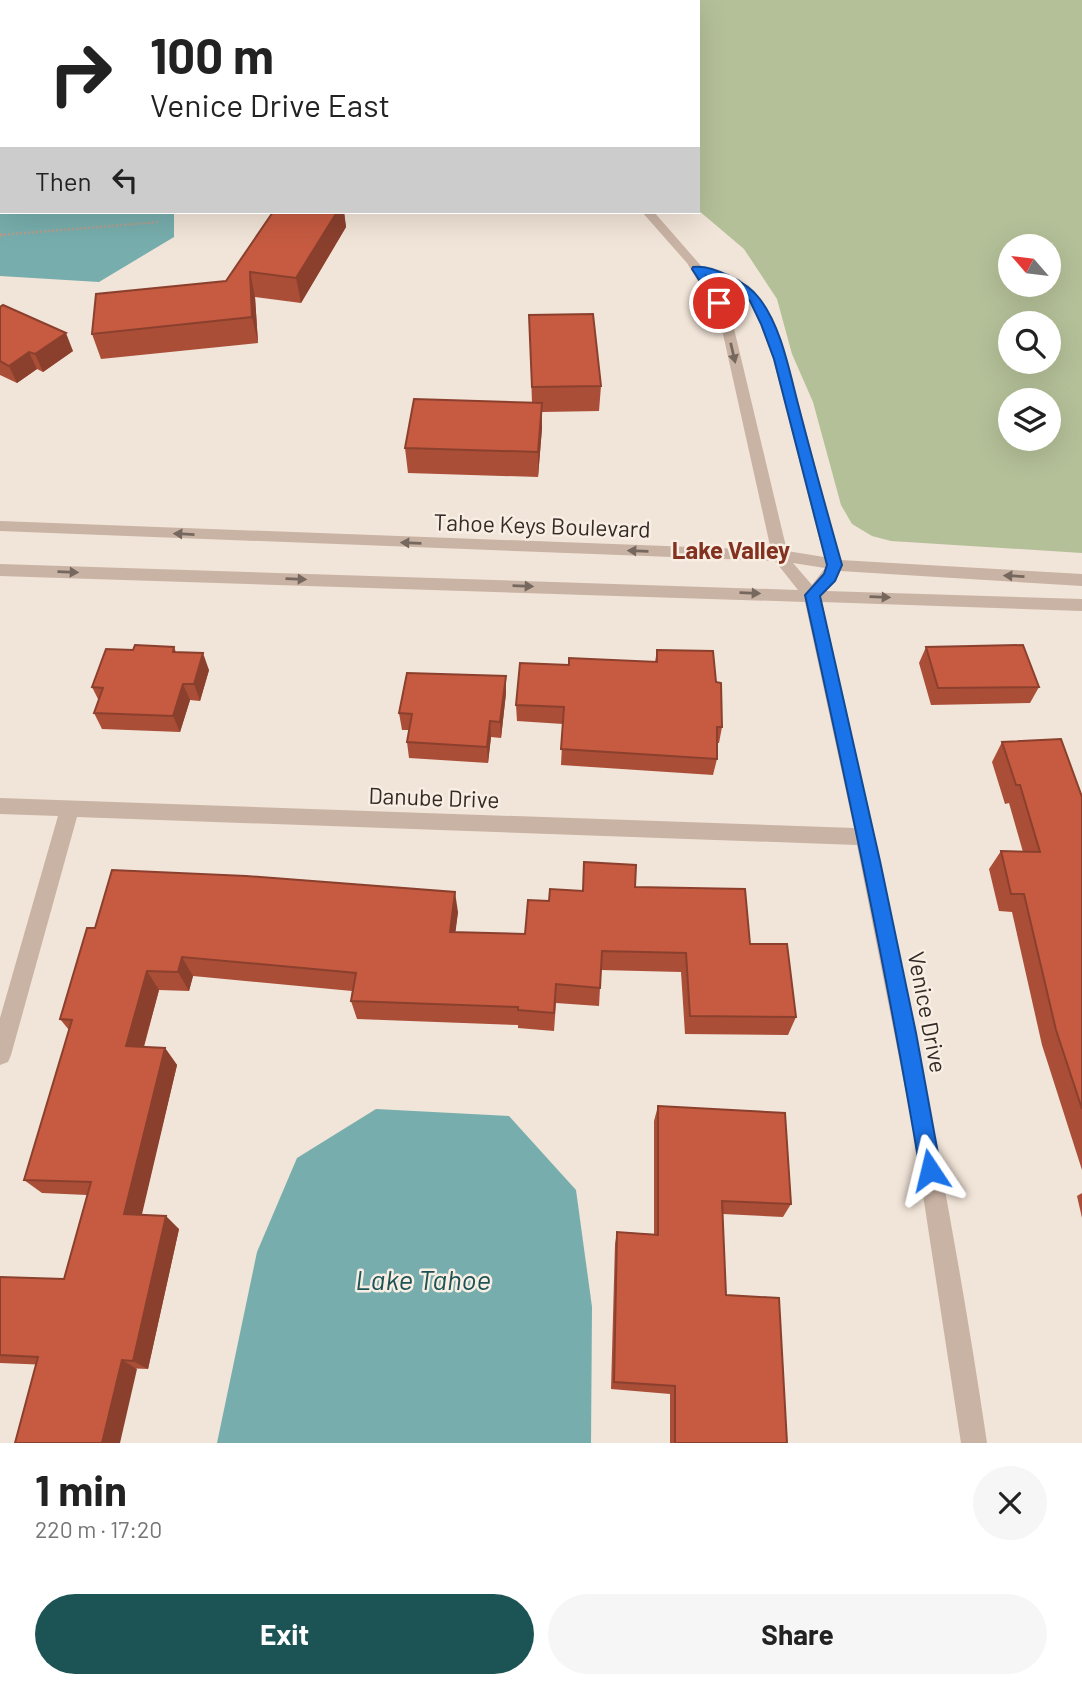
<!DOCTYPE html>
<meta charset="utf-8">
<style>
body{margin:0;font-family:Barlow,sans-serif;background:#f6f6f6;color:#222;height:100vh;display:flex;flex-direction:column;font-size:26px;white-space:nowrap}
*{box-sizing:border-box;margin:0}
p{font-size:23px;color:#767676}
.icon{flex:none;width:38px;height:38px;fill:none;stroke:currentColor;stroke-width:2;stroke-linecap:round;stroke-linejoin:round}
.map{position:relative;height:1443px;overflow:hidden}
.details{display:flex;flex-direction:column;background:#fff;flex:1}
.details>*{flex:none}
.top-card{position:absolute;left:0px;top:0px;width:700px;height:214px;box-shadow:0 7px 28px #0002;background:#fff;color:#222;overflow:hidden}
.needle{width:46px;rotate:298deg}
.fabs{position:absolute;left:998px;top:234px;display:grid;gap:14px}
.fabs a{display:grid;place-items:center;width:63px;height:63px;border-radius:50%;background:#fff;box-shadow:0 7px 28px #0002;font-size:35px}
.pin{position:absolute;display:grid;place-items:center;width:60px;height:60px;color:#fff;margin:-30px;border:4px solid #fff;border-radius:50%;box-shadow:0 2px 7px #0007}
.me{position:absolute;width:77px;margin:-38px;rotate:350deg;stroke-linejoin:round;filter:drop-shadow(0 0 5px #0008)}
.turn{display:flex;align-items:center;gap:24px;height:147px;padding:0 35px;font-size:32px}
.turn .icon{width:91px;height:91px;stroke-width:2.5}
.turn b{display:block;font-size:49px;line-height:60px}
.then{display:flex;align-items:center;height:66px;padding:0 35px;background:#0003;gap:14px;font-size:26px}
.round{display:grid;place-items:center;flex:none;width:74px;height:74px;border-radius:37px;background:#f6f6f6}
.summary{display:flex;align-items:center;justify-content:space-between;height:119px;padding:0 35px}
h1{font-size:42px;font-weight:700;line-height:52px}
.action{display:flex;gap:14px;margin-top:auto;padding:14px 35px}
.action a{flex:1;height:80px;border-radius:42px;background:#1c5455;color:#fff;font-size:28px;font-weight:700;line-height:80px;text-align:center}
.action a+a{background:#f6f6f6;color:#222}
.map>svg:first-child{display:block}
.green{fill:#b4c098;fill-rule:evenodd}
.water{fill:#77aead}
.lines{fill:none;stroke-linecap:round;stroke-linejoin:round}
.path-far1{stroke:#b49d8f;stroke-width:2.5;stroke-dasharray:2 2;stroke-linecap:butt}
.path{stroke:#b49d8f;stroke-width:3.5;stroke-dasharray:2.5 2.5;stroke-linecap:butt}
.minor{fill:#c9b3a4;fill-rule:evenodd}
.wall{fill:#aa4e38}
.shaded-wall{fill:#8b402e}
.building{fill:#c65b41;stroke:#8b402e;stroke-width:2}
.oneway{fill:#77685f}
.route{fill:#1a73e8;stroke:#114b97;stroke-width:2}
.labels{text-anchor:middle;dominant-baseline:central;stroke-width:5;stroke-linejoin:round;paint-order:stroke}
.street-label{font-size:23px;fill:#342a26;stroke:#f9eee4}
.neighbourhood-label{font-size:24px;font-weight:bold;fill:#83321f;stroke:#f9eee4}
.near-water-label{font-size:28px;font-style:italic;fill:#1c5455;stroke:#f9eee4}
</style>
<div class="map">
<svg width="1082" height="1443" viewBox="0 0 1082 1443">
<rect width="100%" height="100%" fill="#f1e4d8"/>
<path class="green" d="M 523,0 L 1082,0 L 1082,553 L 891,541 L 872,536 L 852,524 L 841,505 L 813,402 L 792,354 L 777,299 L 744,249 L 698,210 L 698,2 ZM 1010,247 L 1048,247 L 1048,285 L 1010,285 ZM 1010,324 L 1048,324 L 1048,362 L 1010,362 ZM 1010,401 L 1048,401 L 1048,439 L 1010,439 Z"/>
<g class="water">
<path d="M 0,0 L 139,2 L 2,2 L 2,212 L 174,212 L 174,237 L 99,282 L 0,276 Z"/>
<path d="M 376,1109 L 509,1116 L 576,1190 L 592,1307 L 591,1443 L 217,1443 L 257,1252 L 297,1158 Z"/>
</g>
<g class="lines">
<g class="path-far1">
<path d="M 0,94 L 2,88"/>
<path d="M 0,141 L 2,134"/>
<path d="M 0,235 L 159,222"/>
</g>
<path class="path" d="M 0,235 L 3,235"/>
<g class="minor">
<path d="M 492,0 L 502,0 L 502,2 L 493,2 Z"/>
<path d="M 642,212 L 654,212 L 702,267 L 739,279 L 761,299 L 787,359 L 840,560 L 1082,574 L 1082,586 L 840,571 L 836,581 L 826,591 L 1082,599 L 1082,611 L 822,602 C 885,881 945,1159 987,1443 L 961,1443 L 912,1123 L 857,845 L 77,817 L 11,1055 L 8,1062 L 0,1065 L 0,1018 L 58,816 L 0,814 L 0,798 L 854,828 L 805,602 L 0,576 L 0,564 L 798,590 L 775,561 L 0,531 L 0,521 L 771,550 L 719,316 L 687,263 ZM 709,277 L 731,285 L 750,301 L 761,324 L 773,359 L 824,557 L 787,551 L 731,316 ZM 793,563 L 825,568 L 812,585 Z"/>
</g>
</g>
<g class="wall">
<path d="M 273,212 L 344,212 L 346,227 L 301,303 L 255,297 L 258,343 L 101,359 L 92,334 L 226,281 Z"/>
<path d="M 0,307 L 73,351 L 43,372 L 37,369 L 17,383 L 0,375 Z"/>
<path d="M 529,315 L 601,386 L 599,411 L 542,412 L 542,428 L 538,477 L 408,473 L 405,448 L 532,403 Z"/>
<path d="M 174,647 L 176,652 L 209,670 L 200,701 L 190,700 L 180,732 L 102,729 L 94,713 L 99,701 L 92,687 L 133,650 Z"/>
<path d="M 926,647 L 1039,687 L 1030,703 L 931,705 L 919,663 Z"/>
<path d="M 657,650 L 716,682 L 722,727 L 719,743 L 717,743 L 717,759 L 713,775 L 561,765 L 563,724 L 517,721 L 516,705 L 569,665 L 655,662 Z"/>
<path d="M 506,693 L 501,738 L 491,737 L 488,763 L 409,758 L 407,742 L 409,730 L 402,730 L 399,713 Z"/>
<path d="M 1002,742 L 1082,797 L 1082,1170 L 1042,1045 L 1012,912 L 999,911 L 989,869 L 1001,851 L 1023,852 L 1009,803 L 1005,804 L 992,762 Z"/>
<path d="M 635,887 L 750,944 L 796,1017 L 788,1035 L 685,1034 L 681,972 L 601,970 L 599,1006 L 556,1003 L 554,1031 L 518,1028 L 518,1025 L 357,1019 L 351,1001 L 352,991 L 193,976 L 189,991 L 159,990 L 144,1047 L 165,1048 L 177,1065 L 141,1215 L 179,1229 L 148,1369 L 0,1363 L 0,1277 L 64,1279 L 87,1195 L 42,1193 L 24,1180 L 69,1030 L 60,1019 L 87,928 L 458,912 L 455,932 L 525,934 L 549,901 L 583,891 Z"/>
<path d="M 658,1106 L 791,1204 L 783,1217 L 723,1214 L 726,1295 L 787,1443 L 670,1443 L 670,1394 L 611,1389 L 615,1244 L 617,1232 L 654,1234 L 654,1121 Z"/>
<path d="M 1082,1193 L 1082,1218 L 1077,1196 Z"/>
</g>
<g class="shaded-wall">
<path d="M 337,212 L 344,212 L 346,227 L 301,303 L 296,278 Z"/>
<path d="M 250,272 L 255,297 L 258,343 L 252,317 Z"/>
<path d="M 66,333 L 73,351 L 43,372 L 35,354 Z"/>
<path d="M 29,352 L 37,369 L 17,383 L 9,366 Z"/>
<path d="M 542,403 L 542,428 L 538,477 L 538,452 Z"/>
<path d="M 203,653 L 209,670 L 200,701 L 194,684 Z"/>
<path d="M 506,676 L 506,693 L 501,738 L 500,722 Z"/>
<path d="M 183,684 L 190,700 L 180,732 L 173,716 Z"/>
<path d="M 490,721 L 491,737 L 488,763 L 487,747 Z"/>
<path d="M 455,892 L 458,912 L 453,952 L 450,932 Z"/>
<path d="M 182,957 L 193,976 L 189,991 L 178,972 Z"/>
<path d="M 147,971 L 159,990 L 139,1063 L 126,1046 Z"/>
<path d="M 165,1048 L 177,1065 L 139,1227 L 124,1214 Z"/>
<path d="M 166,1216 L 179,1229 L 148,1369 L 133,1361 Z"/>
<path d="M 122,1360 L 137,1369 L 120,1443 L 102,1443 Z"/>
</g>
<g class="building">
<path d="M 273,212 L 337,212 L 296,278 L 250,272 L 252,317 L 92,334 L 96,294 L 226,281 Z"/>
<path d="M 3,305 L 66,333 L 35,354 L 29,352 L 9,366 L 0,361 L 0,307 Z"/>
<path d="M 593,314 L 601,386 L 532,387 L 529,315 Z"/>
<path d="M 414,399 L 542,403 L 538,452 L 405,448 Z"/>
<path d="M 135,645 L 174,647 L 173,652 L 203,653 L 194,684 L 183,684 L 173,716 L 94,713 L 103,688 L 92,687 L 106,649 L 133,650 Z"/>
<path d="M 1023,645 L 1039,687 L 938,688 L 926,647 Z"/>
<path d="M 657,650 L 713,651 L 716,682 L 721,683 L 722,727 L 717,727 L 717,759 L 561,749 L 564,707 L 516,705 L 520,663 L 569,665 L 569,658 L 657,662 Z"/>
<path d="M 407,673 L 506,676 L 500,722 L 490,721 L 487,747 L 407,742 L 412,714 L 399,713 Z"/>
<path d="M 1061,739 L 1082,797 L 1082,1109 L 1056,1030 L 1024,894 L 1011,894 L 1001,851 L 1040,852 L 1020,785 L 1016,785 L 1002,742 Z"/>
<path d="M 584,862 L 636,865 L 635,887 L 745,889 L 750,944 L 787,944 L 796,1017 L 690,1016 L 686,953 L 602,951 L 600,988 L 556,984 L 554,1013 L 518,1010 L 518,1007 L 351,1001 L 356,973 L 182,957 L 178,972 L 147,971 L 126,1046 L 165,1048 L 124,1214 L 166,1216 L 133,1361 L 122,1360 L 102,1443 L 15,1443 L 38,1357 L 0,1355 L 0,1277 L 64,1279 L 91,1182 L 24,1180 L 72,1020 L 60,1019 L 87,928 L 95,928 L 112,870 L 246,876 L 455,892 L 450,932 L 525,934 L 528,900 L 549,901 L 550,889 L 583,891 Z"/>
<path d="M 658,1106 L 785,1113 L 791,1204 L 722,1201 L 726,1295 L 779,1298 L 787,1443 L 675,1443 L 675,1386 L 614,1382 L 617,1232 L 658,1235 Z"/>
</g>
<defs><path id="oneway-solid" d="M-6-.8H1V-3.2L6.5 0L1 3.2V.8H-6Z" transform="scale(1.75)"/></defs>
<g class="oneway">
<use href="#oneway-solid" transform="translate(733 353) rotate(77)"/>
<use href="#oneway-solid" transform="translate(184 534) rotate(-177)"/>
<use href="#oneway-solid" transform="translate(411 543) rotate(-178)"/>
<use href="#oneway-solid" transform="translate(638 551) rotate(-178)"/>
<use href="#oneway-solid" transform="translate(68 572) rotate(2)"/>
<use href="#oneway-solid" transform="translate(1014 576) rotate(-177)"/>
<use href="#oneway-solid" transform="translate(296 579) rotate(2)"/>
<use href="#oneway-solid" transform="translate(523 586) rotate(2)"/>
<use href="#oneway-solid" transform="translate(750 593) rotate(2)"/>
<use href="#oneway-solid" transform="translate(880 597) rotate(2)"/>
</g>
<path class="route" d="M 693,267 C 712,264 748,283 759,298 C 781,326 789,370 798,404 C 812,458 827,512 842,565 L 835,581 L 820,596 L 880,861 L 916,1033 L 941,1170 L 938,1177 L 930,1180 L 923,1177 L 920,1170 C 888,977 847,786 805,595 L 824,574 L 827,565 L 774,359 L 761,324 L 750,301 L 731,284 L 707,276 L 725,303 L 715,305 L 692,269 Z"/>
<g class="labels">
<g class="street-label">
<text transform="translate(542 525) rotate(2)">Tahoe Keys Boulevard</text>
<text transform="translate(434 797) rotate(2)">Danube Drive</text>
<text transform="translate(928 1012) rotate(79)">Venice Drive</text>
</g>
<g class="neighbourhood-label">
<text x="731" y="549">Lake Valley</text>
</g>
<g class="near-water-label">
<text x="423" y="1279">Lake Tahoe</text>
</g>
</g>
</svg>
<div class="fabs">
<a><svg class="needle" viewBox="-14 -14 28 28"><path d="M0-13l5 13h-10z" fill="#e53935"/><path d="M0 13l5-13h-10z" fill="#767676"/></svg></a>
<a><svg class="icon" aria-label="search" viewBox="0 0 24 24"><circle cx="10" cy="10" r="6"/><path d="M15 15l6 6"/></svg></a>
<a><svg class="icon" aria-label="layers" viewBox="0 0 24 24"><path d="M12 4l9 5-9 5-9-5zM3 14l9 5 9-5"/></svg></a>
</div>
<div class="pin" style="left:719px;top:303px;background:#d93025"><svg class="icon" aria-label="arrive" viewBox="0 0 24 24"><path d="M6 21V4h12l-3 4 3 4H6"/></svg></div>
<svg class="me" style="left:930px;top:1170px" viewBox="-20 -20 40 40"><path d="M0-17L14 15 0 8-14 15z" fill="#1a73e8" stroke="#fff" stroke-width="4"/></svg>
<div class="top-card">
<div class="turn"><svg class="icon" aria-label="right" viewBox="0 0 24 24"><path d="M7 20v-9h11M14 6l5 5-5 5"/></svg><div><b>100 m</b>Venice Drive East</div></div>
<div class="then">Then<svg class="icon" aria-label="left" viewBox="0 0 24 24"><path d="M17 20v-9H6M10 6l-5 5 5 5"/></svg></div>
</div>
</div>
<section class="details">
<div class="summary"><div><h1>1 min</h1><p>220 m · 17:20</p></div><a class="round"><svg class="icon" aria-label="close" viewBox="0 0 24 24"><path d="M6 6l12 12M18 6L6 18"/></svg></a></div>
<div class="action"><a>Exit</a><a>Share</a></div>
</section>
